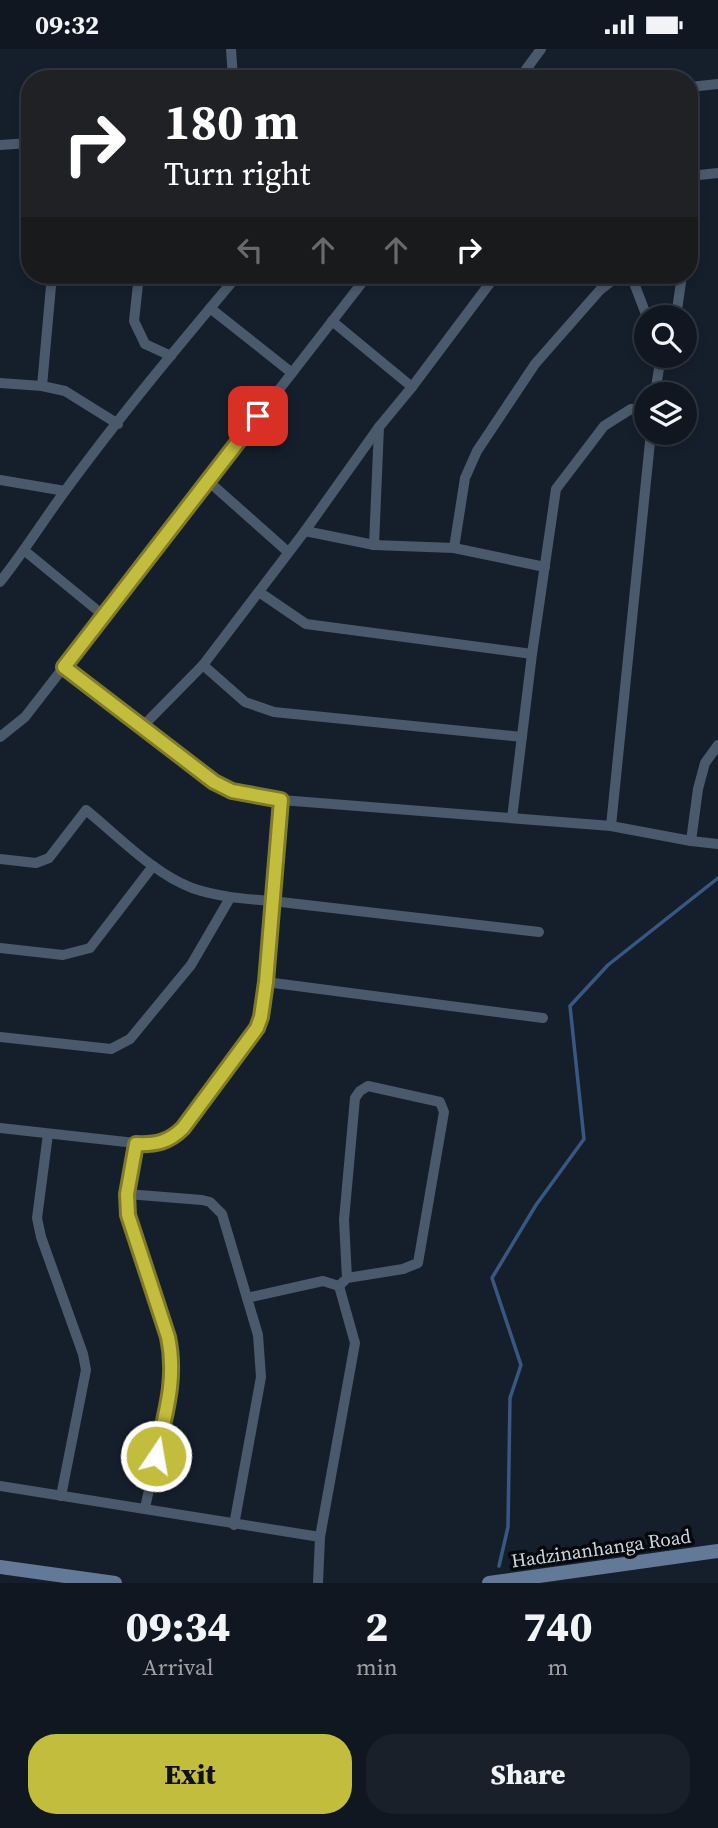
<!DOCTYPE html>
<style>
body{margin:0;font-family:"Source Serif 4",serif;background:#19202a;color:#f1f3f6;height:100vh;display:flex;flex-direction:column;font-size:26px;white-space:nowrap}
*{box-sizing:border-box;margin:0}
p{font-size:23px;color:#9c9fa5}
.icon{flex:none;width:38px;height:38px;fill:none;stroke:currentColor;stroke-width:2;stroke-linecap:round;stroke-linejoin:round}
.map{position:relative;height:1534px;overflow:hidden}
.drawer{display:flex;flex-direction:column;background:#101721;flex:1}
.drawer>*{flex:none}
.banner{position:absolute;left:21px;top:21px;width:677px;height:214px;border-radius:28px;box-shadow:0 4px 10px #0003,0 0 0 2px #30363f;background:#202124;color:#fff;overflow:hidden}
.controls{position:absolute;left:634px;top:256px;display:grid;gap:14px}
.controls a{display:grid;place-items:center;width:63px;height:63px;border-radius:50%;background:#101721;box-shadow:0 4px 10px #0003,0 0 0 2px #30363f;font-size:35px}
.pin{position:absolute;display:grid;place-items:center;width:60px;height:60px;color:#fff;margin:-30px;border-radius:14px;box-shadow:0 4px 10px #0006}
.me{position:absolute;width:77px;margin:-38px;rotate:12deg;stroke-linejoin:round;filter:drop-shadow(0 0 5px #0008)}
.turn{display:flex;align-items:center;gap:24px;height:147px;padding:0 28px;font-size:32px}
.turn .icon{width:91px;height:91px;stroke-width:2.5}
.turn b{display:block;font-size:49px;line-height:60px}
.lanes{display:flex;align-items:center;height:66px;padding:0 28px;background:#0003;justify-content:center;gap:35px;direction:ltr}
.lanes .off{opacity:.35}
.eta{display:flex;justify-content:space-evenly;align-items:center;height:119px;text-align:center}
.eta b{font-size:42px;font-weight:800;line-height:49px}
.action{display:flex;gap:14px;margin-top:auto;padding:14px 28px}
.action a{flex:1;height:80px;border-radius:28px;background:#c3bd3e;color:#111;font-size:28px;font-weight:800;line-height:80px;text-align:center}
.action a+a{background:#19202a;color:#f1f3f6}
.status{display:flex;justify-content:space-between;align-items:center;height:49px;padding:0 35px;background:#101721;direction:ltr}
.status svg{height:19px;fill:currentColor}
.map>svg:first-child{display:block}
.lines{fill:none;stroke-linecap:round;stroke-linejoin:round}
.stream{stroke:#385883;stroke-width:3.5}
.street{stroke:#4b596c;stroke-width:10}
.secondary{stroke:#637998;stroke-width:14}
.route-casing{stroke:#7f7b28;stroke-width:18}
.route{stroke:#c3bd3e;stroke-width:12}
.labels{text-anchor:middle;dominant-baseline:central;stroke-width:7;stroke-linejoin:round;paint-order:stroke}
.street-label{font-size:19px;fill:#ced4dd;stroke:#05090e}
</style>
<div class="status"><b>09:32</b><svg viewBox="0 0 49 12"><path d="M0 12V9h3v3zM5 12V6h3v6zM10 12V3h3v9zM15 12V0h3v12zM26 1h20v11H26zM47 4h2v5h-2z"/></svg></div>
<div class="map">
<svg width="718" height="1534" viewBox="0 0 718 1534">
<rect width="100%" height="100%" fill="#151f2c"/>
<g class="lines">
<path class="stream" d="M 499,1517 L 508,1478 L 510,1349 L 521,1316 L 492,1229 L 536,1156 L 584,1090 L 570,957 L 608,916 L 718,829"/>
<g class="street">
<path d="M 231,0 L 233,30"/>
<path d="M 519,30 L 541,0"/>
<path d="M 690,38 L 718,35"/>
<path d="M 0,96 L 30,94"/>
<path d="M 690,127 L 718,124"/>
<path d="M 139,226 L 134,272 L 145,295 L 171,307"/>
<path d="M 631,226 L 647,268"/>
<path d="M 210,259 L 292,324"/>
<path d="M 668,268 L 677,261 L 682,226"/>
<path d="M 332,272 L 412,338"/>
<path d="M 0,334 L 42,337 L 65,342 L 118,375"/>
<path d="M 42,337 L 52,226"/>
<path d="M 655,345 L 661,306"/>
<path d="M 0,431 L 65,442"/>
<path d="M 207,431 L 288,503"/>
<path d="M 305,482 L 374,496 L 454,499 L 465,429 L 477,402 L 535,315 L 600,241 L 619,226"/>
<path d="M 374,496 L 379,378"/>
<path d="M 454,499 L 545,518"/>
<path d="M 25,502 L 103,566"/>
<path d="M 0,533 C 23,504 43,472 65,442 C 119,368 179,296 238,226"/>
<path d="M 259,543 L 306,575 L 532,605"/>
<path d="M 203,616 L 245,653 L 274,663 L 522,688"/>
<path d="M 63,618 L 214,733 L 232,742 L 281,751 L 611,777 L 691,792 L 718,795"/>
<path d="M 142,678 L 203,616 L 305,482 L 379,378 L 412,338 L 496,226"/>
<path d="M 0,688 L 25,668 L 368,226"/>
<path d="M 512,769 L 532,605 L 556,440 L 604,377 L 631,360 L 646,362"/>
<path d="M 611,777 L 651,383"/>
<path d="M 691,792 L 698,740 L 705,714 L 718,696"/>
<path d="M 0,810 L 36,814 L 49,809 L 86,761 C 117,786 154,825 192,839 C 218,848 245,850 272,852 L 539,883"/>
<path d="M 0,899 L 63,906 L 90,899 L 153,817"/>
<path d="M 266,933 L 543,969"/>
<path d="M 0,988 L 111,1000 L 130,990 L 191,916 L 230,849"/>
<path d="M 0,1079 L 153,1096 L 172,1090 L 183,1078 L 257,979 L 266,933 L 281,751"/>
<path d="M 48,1085 L 37,1169 L 41,1188 L 83,1305 L 86,1321 L 61,1447"/>
<path d="M 136,1095 L 127,1145 L 202,1151 L 210,1153 L 222,1165 L 247,1249"/>
<path d="M 127,1145 L 132,1182 L 168,1288 L 172,1307 L 173,1330 L 145,1459"/>
<path d="M 339,1237 L 347,1229 L 403,1220 L 418,1214 L 444,1063 L 440,1053 L 368,1037 L 360,1042 L 355,1049 L 344,1171 L 347,1229"/>
<path d="M 0,1437 L 320,1488 L 318,1534"/>
<path d="M 234,1476 L 261,1328 L 258,1286 L 247,1249 L 323,1232 L 339,1237 L 355,1294 L 320,1488"/>
</g>
<g class="secondary">
<path d="M 0,1518 L 115,1534"/>
<path d="M 489,1534 L 718,1502"/>
</g>
</g>
<g class="lines">
<g class="route-casing">
<path id="route" d="M 156,1407 C 165,1366 177,1330 168,1288 L 128,1166 L 127,1145 L 136,1095 C 156,1096 169,1093 183,1079 L 257,979 L 261,968 L 266,933 L 281,751 L 232,742 L 214,733 L 64,618 L 258,367"/>
</g>
<use href="#route" class="route"/>
</g>
<g class="labels">
<g class="street-label">
<text transform="translate(601 1499) rotate(-8)">Hadzinanhanga Road</text>
</g>
</g>
</svg>
<div class="controls">
<a><svg class="icon" aria-label="search" viewBox="0 0 24 24"><circle cx="10" cy="10" r="6"/><path d="M15 15l6 6"/></svg></a>
<a><svg class="icon" aria-label="layers" viewBox="0 0 24 24"><path d="M12 4l9 5-9 5-9-5zM3 14l9 5 9-5"/></svg></a>
</div>
<div class="pin" style="left:258px;top:367px;background:#d93025"><svg class="icon" aria-label="arrive" viewBox="0 0 24 24"><path d="M6 21V4h12l-3 4 3 4H6"/></svg></div>
<svg class="me" style="left:156px;top:1407px" viewBox="-20 -20 40 40"><circle r="17" fill="#c3bd3e" stroke="#fff" stroke-width="3"/><path d="M0-11L8 9 0 5-8 9z" fill="#fff"/></svg>
<div class="banner">
<div class="turn"><svg class="icon" aria-label="right" viewBox="0 0 24 24"><path d="M7 20v-9h11M14 6l5 5-5 5"/></svg><div><b>180 m</b>Turn right</div></div>
<div class="lanes"><svg class="icon off" aria-label="left" viewBox="0 0 24 24"><path d="M17 20v-9H6M10 6l-5 5 5 5"/></svg><svg class="icon off" aria-label="ahead" viewBox="0 0 24 24"><path d="M12 20V5M6 11l6-6 6 6"/></svg><svg class="icon off" aria-label="ahead" viewBox="0 0 24 24"><path d="M12 20V5M6 11l6-6 6 6"/></svg><svg class="icon" aria-label="right" viewBox="0 0 24 24"><path d="M7 20v-9h11M14 6l5 5-5 5"/></svg></div>
</div>
</div>
<section class="drawer">
<div class="eta">
<div><b>09:34</b><p>Arrival</p></div>
<div><b>2</b><p>min</p></div>
<div><b>740</b><p>m</p></div>
</div>
<div class="action"><a>Exit</a><a>Share</a></div>
</section>
